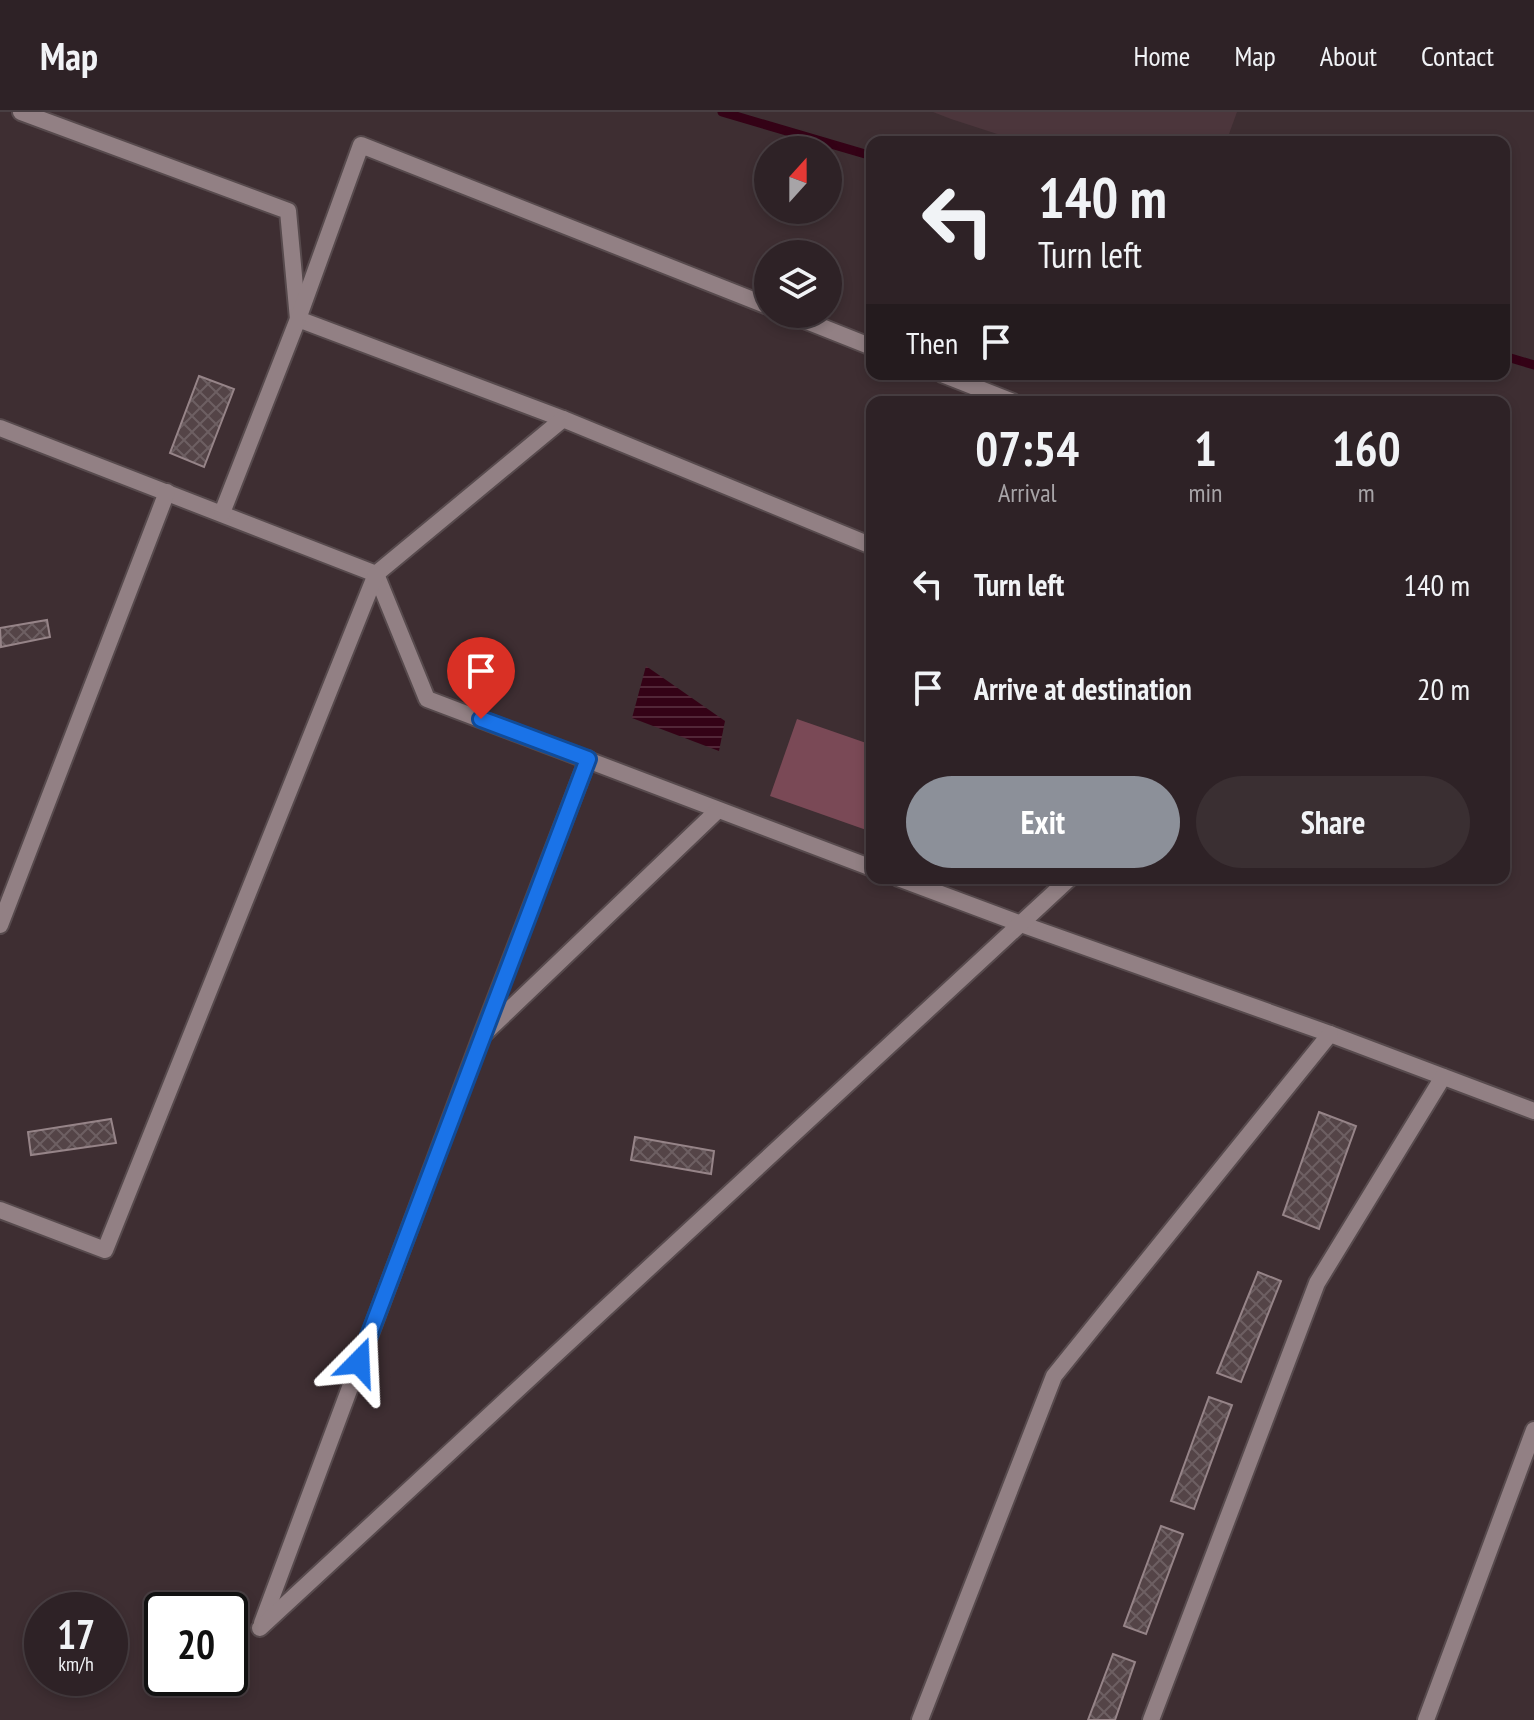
<!DOCTYPE html>
<style>
body{margin:0;font-family:"PT Sans Narrow",sans-serif;background:#3a2f32;color:#f1f3f6;height:100vh;display:flex;flex-direction:column;font-size:30px;white-space:nowrap}
*{box-sizing:border-box;margin:0}
p{font-size:26px;color:#a7a4a7}
.icon{flex:none;width:44px;height:44px;fill:none;stroke:currentColor;stroke-width:2;stroke-linecap:round;stroke-linejoin:round}
.map{position:relative;flex:1;overflow:hidden}
.drawer{position:absolute;left:866px;top:284px;width:644px;height:488px;display:flex;flex-direction:column;background:#2e2226;border-radius:16px;box-shadow:0 4px 12px #0003,0 0 0 2px #493f43}
.drawer>*{flex:none}
.guide{position:absolute;left:866px;top:24px;width:644px;height:244px;border-radius:16px;box-shadow:0 4px 12px #0003,0 0 0 2px #493f43;background:#2e2226;color:#f1f3f6;overflow:hidden}
.needle{width:52px;rotate:21deg}
.buttons{position:absolute;left:754px;top:24px;display:grid;gap:16px}
.buttons a{display:grid;place-items:center;width:88px;height:88px;border-radius:50%;background:#2e2226;box-shadow:0 4px 12px #0003,0 0 0 2px #493f43;font-size:40px}
.speed{position:absolute;left:24px;top:1480px;display:flex;gap:16px;font-size:40px;font-weight:700;text-align:center}
.speed>*{display:grid;place-content:center;width:104px;height:104px;border-radius:50%;background:#2e2226;box-shadow:0 4px 12px #0003,0 0 0 2px #493f43;line-height:1}
.speed small{font-size:20px;font-weight:400}
.speed .limit{border:4px solid #111;border-radius:12px;background:#fff;color:#111}
.pin{position:absolute;display:grid;place-items:center;width:68px;height:68px;color:#fff;margin:-82px -34px;border-radius:50% 50% 50% 0;rotate:-45deg;box-shadow:0 0 8px #0007}
.pin .icon{rotate:45deg}
.me{position:absolute;width:88px;margin:-44px;rotate:21deg;stroke-linejoin:round;filter:drop-shadow(0 0 6px #0008)}
.turn{display:flex;align-items:center;gap:28px;height:168px;padding:0 40px;font-size:36px}
.turn .icon{width:104px;height:104px;stroke-width:2.5}
.turn b{display:block;font-size:56px;line-height:68px}
.then{display:flex;align-items:center;height:76px;padding:0 40px;background:#0003;gap:16px;font-size:30px}
.eta{display:flex;justify-content:space-evenly;align-items:center;height:136px;text-align:center}
.eta b{font-size:48px;font-weight:700;line-height:56px}
.cta{display:flex;gap:16px;margin-top:auto;padding:16px 40px}
.cta a{flex:1;height:92px;border-radius:48px;background:#8c9099;color:#fff;font-size:32px;font-weight:700;line-height:92px;text-align:center}
.cta a+a{background:#3a2f32;color:#f1f3f6}
ul{padding:0;list-style:none}
li{display:flex;align-items:center;gap:24px;height:104px;padding:0 40px}
li div{flex:1}
li b{display:block;font-size:30px}
li em{font-style:normal}
header{display:flex;align-items:center;gap:48px;box-sizing:border-box;height:112px;padding:0 40px;background:#2e2226;border-bottom:2px solid #493f43}
header strong{font-size:38px}
nav{display:flex;gap:44px;margin-inline-start:auto;font-size:28px}
.map>svg:first-child{display:block}
.built{fill:#4c363c}
.park{fill:#7a4956}
.water{fill:url(#water-rules)}
.lines{fill:none;stroke-linecap:round;stroke-linejoin:round}
.stream{stroke:#340216;stroke-width:9}
.building{fill:url(#building-cross-hatch);stroke:#968488;stroke-width:2}
.service-casing{stroke:#574a4d;stroke-width:20}
.service{stroke:#928084;stroke-width:16}
.route-casing{stroke:#114b97;stroke-width:20}
.route{stroke:#1a73e8;stroke-width:14}
</style>
<header>
<strong>Map</strong>
<nav><a>Home</a><a>Map</a><a>About</a><a>Contact</a></nav>
</header>
<div class="map">
<svg width="1534" height="1608" viewBox="0 0 1534 1608">
<defs>
<pattern id="water-rules" width="6" height="5" patternUnits="userSpaceOnUse" patternTransform="scale(2)"><rect width="6" height="5" fill="#340216"/><path d="M0 2.5h6" fill="none" stroke="#522738"/></pattern>
<pattern id="building-cross-hatch" width="8" height="8" patternUnits="userSpaceOnUse" patternTransform="scale(2)"><rect width="8" height="8" fill="#544447"/><path d="M0 0l8 8M0 8l8-8" fill="none" stroke="#6d5f62"/></pattern>
</defs>
<rect width="100%" height="100%" fill="#3e2e32"/>
<path class="built" d="M 933,0 L 1237,0 L 1229,22 L 1215,30 L 1022,30 L 951,7 Z"/>
<path class="park" d="M 797,607 L 872,633 L 872,720 L 770,684 Z"/>
<path class="water" d="M 646,554 L 725,609 L 719,639 L 632,606 Z"/>
<g class="lines">
<g class="stream">
<path d="M 722,0 L 872,44"/>
<path d="M 1504,244 L 1534,253"/>
</g>
</g>
<g class="building">
<path d="M 199,264 L 234,277 L 204,355 L 170,341 Z"/>
<path d="M 47,508 L 50,525 L 1,535 L 0,516 Z"/>
<path d="M 1319,1000 L 1356,1014 L 1319,1117 L 1283,1103 Z"/>
<path d="M 111,1007 L 116,1031 L 31,1043 L 28,1020 Z"/>
<path d="M 635,1025 L 714,1039 L 711,1062 L 631,1048 Z"/>
<path d="M 1258,1160 L 1281,1169 L 1241,1270 L 1217,1261 Z"/>
<path d="M 1209,1285 L 1232,1293 L 1194,1397 L 1171,1389 Z"/>
<path d="M 1161,1414 L 1183,1422 L 1146,1522 L 1124,1514 Z"/>
<path d="M 1113,1542 L 1135,1550 L 1115,1608 L 1088,1608 Z"/>
</g>
<g class="lines">
<g class="service-casing">
<g id="service">
<path d="M 21,0 L 288,99 L 298,207 L 563,307"/>
<path d="M 789,202 L 872,235"/>
<path d="M 942,262 L 1013,290"/>
<path d="M 0,316 L 376,462 L 427,587 L 872,756"/>
<path d="M 222,401 L 298,207 L 361,33 L 768,194"/>
<path d="M 898,766 L 1021,812 L 1330,922 L 1534,999"/>
<path d="M 0,813 L 167,380"/>
<path d="M 485,921 L 717,699"/>
<path d="M 0,1098 L 105,1138 L 376,462 L 563,307 L 872,434"/>
<path d="M 262,1511 L 481,925 L 588,647"/>
<path d="M 260,1516 L 1070,766"/>
<path d="M 920,1608 L 1054,1264 L 1330,922"/>
<path d="M 1151,1608 L 1317,1171 L 1443,965"/>
<path d="M 1426,1608 L 1534,1318"/>
</g>
</g>
<use href="#service" class="service"/>
</g>
<g class="lines">
<g class="route-casing">
<path id="route" d="M 359,1250 L 588,647 L 481,607"/>
</g>
<use href="#route" class="route"/>
</g>
</svg>
<div class="buttons">
<a><svg class="needle" viewBox="-14 -14 28 28"><path d="M0-13l5 13h-10z" fill="#e53935"/><path d="M0 13l5-13h-10z" fill="#a7a4a7"/></svg></a>
<a><svg class="icon" aria-label="layers" viewBox="0 0 24 24"><path d="M12 4l9 5-9 5-9-5zM3 14l9 5 9-5"/></svg></a>
</div>
<div class="speed"><div>17<small>km/h</small></div><div class="limit">20</div></div>
<div class="pin" style="left:481px;top:607px;background:#d93025"><svg class="icon" aria-label="arrive" viewBox="0 0 24 24"><path d="M6 21V4h12l-3 4 3 4H6"/></svg></div>
<svg class="me" style="left:359px;top:1250px" viewBox="-20 -20 40 40"><path d="M0-17L14 15 0 8-14 15z" fill="#1a73e8" stroke="#fff" stroke-width="4"/></svg>
<div class="guide">
<div class="turn"><svg class="icon" aria-label="left" viewBox="0 0 24 24"><path d="M17 20v-9H6M10 6l-5 5 5 5"/></svg><div><b>140 m</b>Turn left</div></div>
<div class="then">Then<svg class="icon" aria-label="arrive" viewBox="0 0 24 24"><path d="M6 21V4h12l-3 4 3 4H6"/></svg></div>
</div>
<section class="drawer">
<div class="eta">
<div><b>07:54</b><p>Arrival</p></div>
<div><b>1</b><p>min</p></div>
<div><b>160</b><p>m</p></div>
</div>
<ul>
<li><svg class="icon" aria-label="left" viewBox="0 0 24 24"><path d="M17 20v-9H6M10 6l-5 5 5 5"/></svg><div><b>Turn left</b></div><em>140 m</em></li>
<li><svg class="icon" aria-label="arrive" viewBox="0 0 24 24"><path d="M6 21V4h12l-3 4 3 4H6"/></svg><div><b>Arrive at destination</b></div><em>20 m</em></li>
</ul>
<div class="cta"><a>Exit</a><a>Share</a></div>
</section>
</div>
